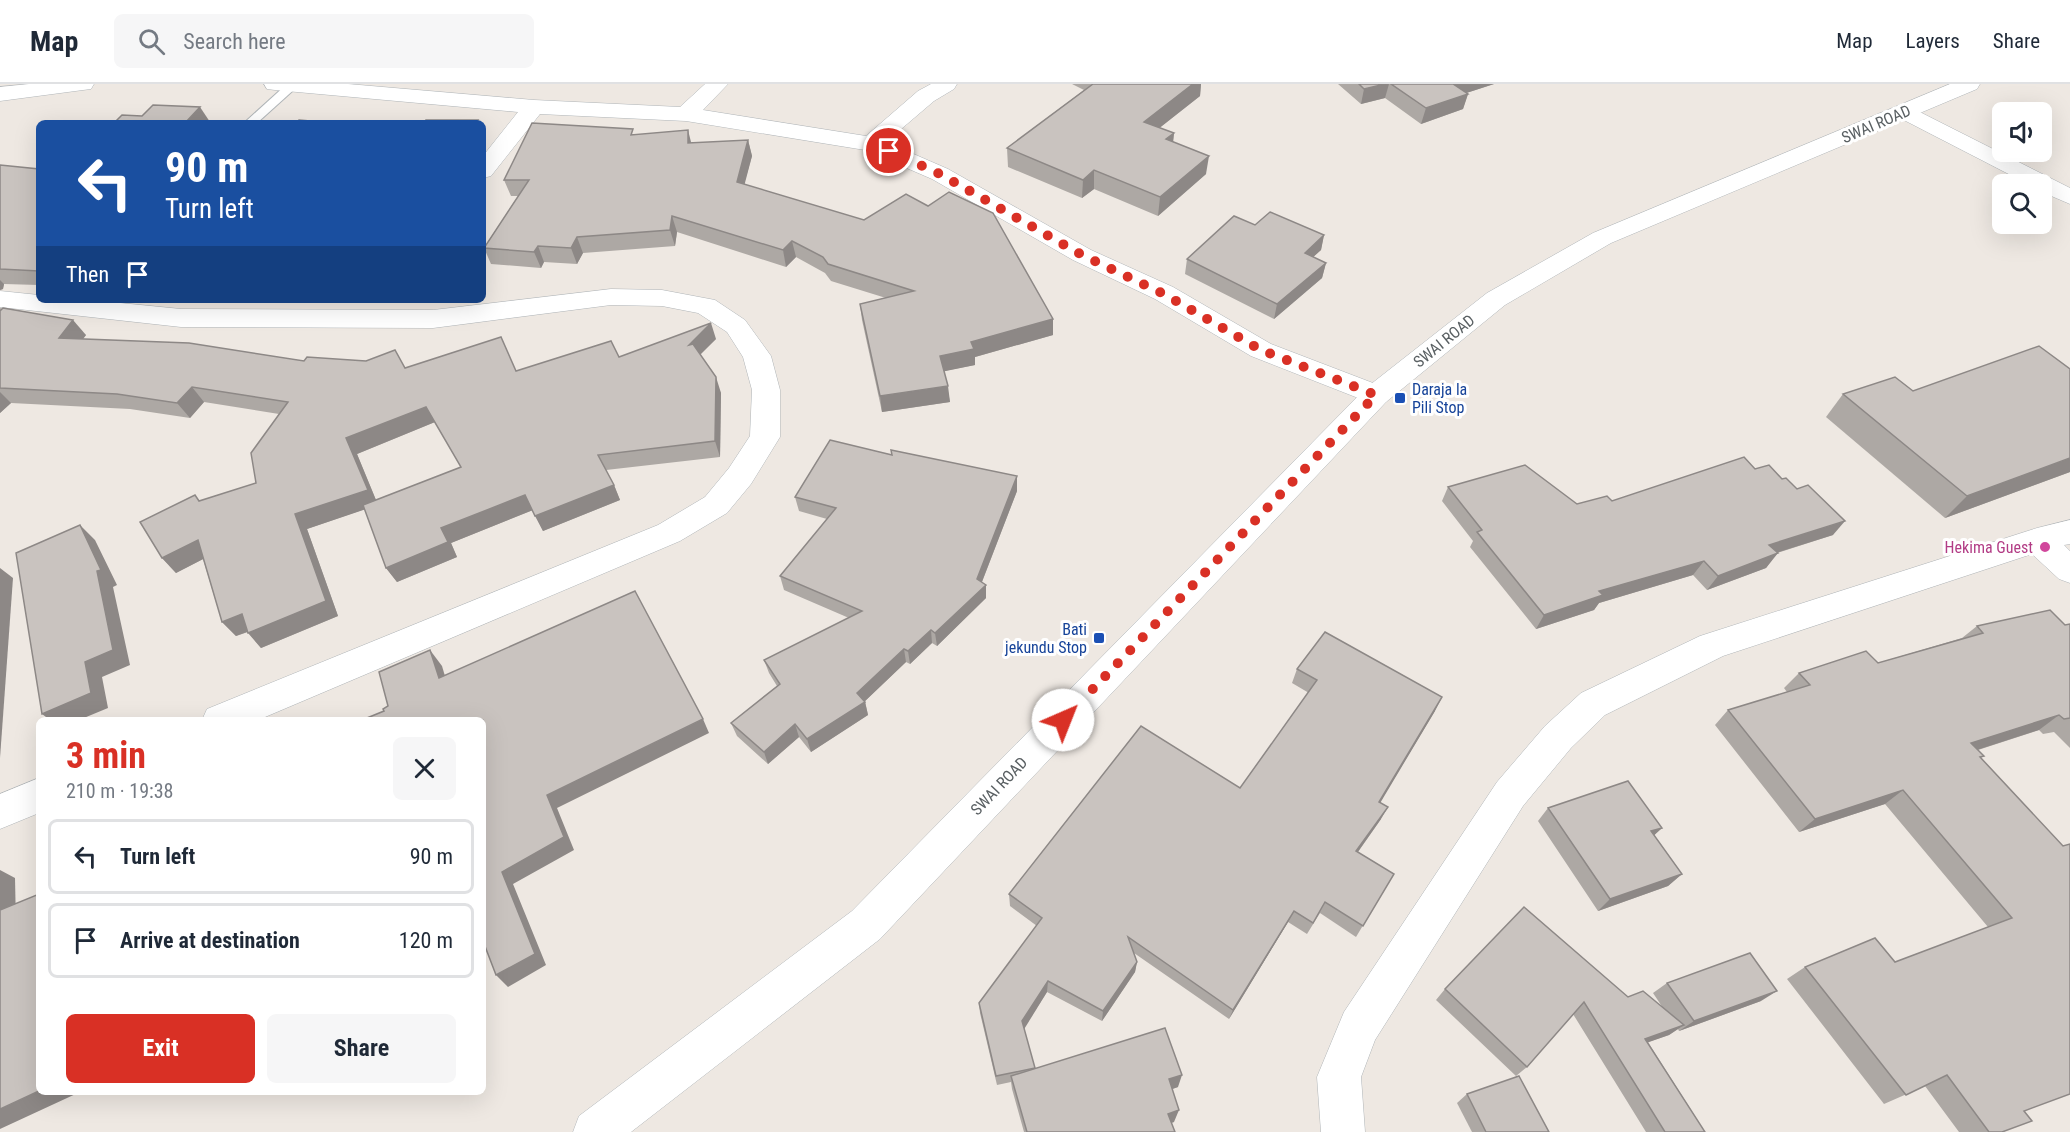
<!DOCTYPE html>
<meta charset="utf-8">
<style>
body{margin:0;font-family:"Roboto Condensed",sans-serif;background:#f6f6f7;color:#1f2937;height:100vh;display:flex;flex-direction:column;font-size:22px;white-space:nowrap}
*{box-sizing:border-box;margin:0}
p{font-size:20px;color:#747a83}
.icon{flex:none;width:33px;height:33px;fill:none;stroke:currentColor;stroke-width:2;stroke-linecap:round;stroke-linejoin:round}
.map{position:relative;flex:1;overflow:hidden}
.side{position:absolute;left:36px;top:633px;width:450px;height:378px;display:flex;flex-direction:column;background:#fff;border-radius:9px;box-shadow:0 6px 24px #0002}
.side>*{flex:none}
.hud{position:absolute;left:36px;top:36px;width:450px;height:183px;border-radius:9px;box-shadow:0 6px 24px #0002;background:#1a4fa0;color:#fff;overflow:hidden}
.tools{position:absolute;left:1992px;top:18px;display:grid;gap:12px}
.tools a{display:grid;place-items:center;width:60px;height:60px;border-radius:9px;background:#fff;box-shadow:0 6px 24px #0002;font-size:30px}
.pin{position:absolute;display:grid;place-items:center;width:51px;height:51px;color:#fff;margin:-26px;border:3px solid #fff;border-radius:50%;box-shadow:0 2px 6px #0007}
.me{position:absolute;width:66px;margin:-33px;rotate:44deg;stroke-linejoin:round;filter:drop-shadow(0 0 4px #0008)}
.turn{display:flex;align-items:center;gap:21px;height:126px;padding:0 30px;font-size:27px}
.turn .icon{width:78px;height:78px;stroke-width:2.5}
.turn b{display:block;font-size:42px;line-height:51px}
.then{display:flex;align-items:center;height:57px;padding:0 30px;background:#0003;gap:12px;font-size:22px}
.round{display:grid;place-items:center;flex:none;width:63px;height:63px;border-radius:9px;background:#f6f6f7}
.summary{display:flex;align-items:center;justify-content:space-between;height:102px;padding:0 30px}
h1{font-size:36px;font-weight:700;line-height:45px;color:#d93025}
.primary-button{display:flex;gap:12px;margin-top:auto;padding:12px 30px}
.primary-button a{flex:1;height:69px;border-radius:9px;background:#d93025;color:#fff;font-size:24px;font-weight:700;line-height:69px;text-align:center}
.primary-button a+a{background:#f6f6f7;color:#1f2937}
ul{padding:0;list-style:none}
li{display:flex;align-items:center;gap:18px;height:75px;margin:0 12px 9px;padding:0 18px;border:3px solid #e0e1e3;border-radius:9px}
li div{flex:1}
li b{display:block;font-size:22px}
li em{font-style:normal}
header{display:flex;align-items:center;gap:36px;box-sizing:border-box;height:84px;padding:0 30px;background:#fff;border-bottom:2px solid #e0e1e3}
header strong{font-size:28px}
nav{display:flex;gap:33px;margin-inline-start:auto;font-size:21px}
.search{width:420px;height:54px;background:#f6f6f7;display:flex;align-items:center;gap:15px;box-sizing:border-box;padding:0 21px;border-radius:9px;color:#747a83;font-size:22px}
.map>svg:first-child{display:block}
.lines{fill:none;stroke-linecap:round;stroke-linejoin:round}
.service-casing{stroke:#b0b5b8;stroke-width:2}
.minor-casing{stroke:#b0b5b8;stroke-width:1}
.tertiary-casing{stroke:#b0b5b8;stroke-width:1}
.service{fill:#fff;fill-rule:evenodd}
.minor{fill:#fff;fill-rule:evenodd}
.tertiary{fill:#fff;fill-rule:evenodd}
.wall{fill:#ada8a4;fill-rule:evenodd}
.shaded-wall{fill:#8d8886}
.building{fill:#c9c3bf;stroke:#8d8886;stroke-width:1.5}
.route{stroke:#d93025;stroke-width:10;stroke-dasharray:0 18}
.transit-dot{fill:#1a4fb4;stroke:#fff;stroke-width:2}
.hotel-dot{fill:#d1479c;stroke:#fff;stroke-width:2}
.labels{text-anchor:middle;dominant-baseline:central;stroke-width:6;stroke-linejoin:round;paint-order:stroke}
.street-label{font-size:16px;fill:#5a6063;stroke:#fff}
.transit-label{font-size:16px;fill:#164399;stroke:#fff;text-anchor:start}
.hotel-label{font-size:16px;fill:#b23c85;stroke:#fff;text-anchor:end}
</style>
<header>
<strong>Map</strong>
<div class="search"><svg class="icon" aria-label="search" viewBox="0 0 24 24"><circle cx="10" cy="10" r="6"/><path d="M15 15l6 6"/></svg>Search here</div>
<nav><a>Map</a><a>Layers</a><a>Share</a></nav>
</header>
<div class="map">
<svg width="2070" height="1048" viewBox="0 0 2070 1048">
<rect width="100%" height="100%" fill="#eee8e2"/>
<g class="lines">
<g class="service-casing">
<path id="service" d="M 287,0 L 298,2 L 257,39 L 244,39 Z"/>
</g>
<g class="minor-casing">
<g id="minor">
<path d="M 29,0 L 94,0 L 91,5 L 83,6 L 0,17 L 0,3 Z"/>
<path d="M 264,0 L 348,0 L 534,16 L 680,23 L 705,0 L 728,0 L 703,26 L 866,52 L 918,7 L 931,0 L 957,0 L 954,5 L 934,17 L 886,58 L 948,85 L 1091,166 L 1173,203 L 1271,260 L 1386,304 L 1390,311 L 1386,318 L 1376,321 L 1251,272 L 1155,215 L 1073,176 L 932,95 L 865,66 L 686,37 L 540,30 L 491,92 L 483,94 L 483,72 L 518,28 L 275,6 L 267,5 Z"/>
<path d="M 1906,21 L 2070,104 L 2070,120 L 2042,108 L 2042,100 L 2028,100 L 1898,33 L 1895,28 L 1898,23 Z"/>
<path d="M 611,205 L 662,206 L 715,216 L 745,236 L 771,272 L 780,306 L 780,353 L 751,400 L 727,429 L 680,457 L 258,636 L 202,636 L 207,625 L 658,441 L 705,413 L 729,384 L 750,352 L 752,306 L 743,273 L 727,248 L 698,229 L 662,222 L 611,221 L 433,244 L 181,243 L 0,223 L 0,207 L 39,211 L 39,216 L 90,216 L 181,225 L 433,226 Z"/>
<path d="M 2070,436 L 2070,460 L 2064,461 L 2070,467 L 2070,499 L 2059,495 L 2032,470 L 1723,572 L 1605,631 L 1571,664 L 1523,722 L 1375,956 L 1361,993 L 1365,1048 L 1321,1048 L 1317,993 L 1344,928 L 1497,698 L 1545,642 L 1581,609 L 1700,552 L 2037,444 Z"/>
<path d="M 39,694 L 39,729 L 0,745 L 0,710 Z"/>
</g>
</g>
<g class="tertiary-casing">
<path id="tertiary" d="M 1950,0 L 1980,0 L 1977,5 L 1611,159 L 1505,221 L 1386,318 L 880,855 L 631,1048 L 573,1048 L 579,1032 L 852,827 L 1366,304 L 1487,209 L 1593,149 Z"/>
</g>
<use href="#service" class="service"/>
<use href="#minor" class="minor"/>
<use href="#tertiary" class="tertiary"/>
</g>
<g class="wall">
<path d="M 1072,0 L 1201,0 L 1200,12 L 1159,44 L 1174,49 L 1173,58 L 1206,90 L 1158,132 L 1094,105 L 1082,114 L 1008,83 L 1007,64 L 1084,6 Z"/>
<path d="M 1338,0 L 1494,0 L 1466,9 L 1468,10 L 1463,25 L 1421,40 L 1385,14 L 1361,20 Z"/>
<path d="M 634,50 L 691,59 L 748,56 L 752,72 L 744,100 L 1053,235 L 1053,251 L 975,273 L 975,281 L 944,287 L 950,318 L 882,328 L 862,236 L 860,220 L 886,214 L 831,197 L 825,189 L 796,173 L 786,183 L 677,148 L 675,162 L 583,169 L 577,180 L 544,178 L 541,184 L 491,180 L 484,164 L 518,112 L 511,112 L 504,96 Z"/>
<path d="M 0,81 L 39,85 L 39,201 L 4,200 L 3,205 L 0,206 Z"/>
<path d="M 1255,141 L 1324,151 L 1321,166 L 1313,173 L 1326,179 L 1322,194 L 1274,235 L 1185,190 L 1187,175 Z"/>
<path d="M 0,224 L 86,251 L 83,255 L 304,277 L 405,284 L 517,287 L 619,273 L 716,255 L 700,270 L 721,309 L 720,373 L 606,386 L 614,401 L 620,416 L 543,447 L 533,426 L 451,459 L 457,473 L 397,498 L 386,484 L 365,425 L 307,445 L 338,532 L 261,564 L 248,548 L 236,552 L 222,538 L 203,475 L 176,489 L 162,474 L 200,417 L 256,399 L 279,330 L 204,318 L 190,334 L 130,325 L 11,319 L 0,329 ZM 435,338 L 461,383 L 376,416 L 357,370 Z"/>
<path d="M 1913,307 L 2070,388 L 1945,434 L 1826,333 L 1843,310 Z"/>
<path d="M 1755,385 L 1833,451 L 1777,469 L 1766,484 L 1707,506 L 1693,491 L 1599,519 L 1594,526 L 1536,545 L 1470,463 L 1473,457 L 1442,417 L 1448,403 L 1577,420 L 1612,417 Z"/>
<path d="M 1017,407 L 982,498 L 986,501 L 986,514 L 937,562 L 932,559 L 910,580 L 906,578 L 865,617 L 868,631 L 811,668 L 799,653 L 768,680 L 737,652 L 731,639 L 777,602 L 769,589 L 764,576 L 849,534 L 784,506 L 780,492 L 827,435 L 799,427 L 795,413 Z"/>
<path d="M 2070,540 L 2070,664 L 2054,648 L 2043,650 L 2039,646 L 1978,666 L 1981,674 L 2063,762 L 2024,1027 L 2002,1048 L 1959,1048 L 1925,1002 L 1884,1020 L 1787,895 L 1805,883 L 1895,878 L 1988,843 L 1885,720 L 1799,748 L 1715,641 L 1728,626 L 1787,608 L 1784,604 L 1799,589 L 1878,579 L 1962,554 L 1977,542 L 2065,541 Z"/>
<path d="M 1297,585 L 1435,627 L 1380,718 L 1381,735 L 1358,768 L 1394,790 L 1356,853 L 1320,829 L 1307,850 L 1288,838 L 1229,935 L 1134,869 L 1137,878 L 1135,888 L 1102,937 L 1047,908 L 1024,944 L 1035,985 L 1178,1003 L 1172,1005 L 1174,1038 L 1171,1039 L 1175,1048 L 1024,1048 L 1012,1005 L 1011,998 L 997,1001 L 980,929 L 979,919 L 1037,842 L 1010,822 L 1009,810 L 1240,704 L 1309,609 L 1292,599 Z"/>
<path d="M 1548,724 L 1662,744 L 1654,751 L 1682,790 L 1668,802 L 1598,827 L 1538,737 Z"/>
<path d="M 1667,899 L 1761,917 L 1679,947 L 1678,945 L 1669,951 L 1648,958 L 1705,1048 L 1646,1048 L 1573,930 L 1527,983 L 1516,992 L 1436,916 L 1445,905 L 1628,913 L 1663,924 L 1653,909 Z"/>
<path d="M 1467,1010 L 1549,1048 L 1472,1048 L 1457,1019 Z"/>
</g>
<g class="shaded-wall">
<path d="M 1193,0 L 1201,0 L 1200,12 L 1143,57 L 1144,38 Z"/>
<path d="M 1385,0 L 1389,0 L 1385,14 L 1361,20 L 1364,5 Z"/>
<path d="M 1452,0 L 1494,0 L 1448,15 Z"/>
<path d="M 1468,10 L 1463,25 L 1421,40 L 1426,24 Z"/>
<path d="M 200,23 L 210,38 L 209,39 L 185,39 Z"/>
<path d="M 688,46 L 692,62 L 688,59 Z"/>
<path d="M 1174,49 L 1172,68 L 1166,55 Z"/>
<path d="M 748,56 L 752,72 L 741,114 L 737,98 Z"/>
<path d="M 1209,72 L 1206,90 L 1158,132 L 1160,113 Z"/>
<path d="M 1094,86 L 1094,105 L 1082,114 L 1083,96 Z"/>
<path d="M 672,132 L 677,148 L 675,162 L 670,146 Z"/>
<path d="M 1324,151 L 1321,166 L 1301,184 L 1305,169 Z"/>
<path d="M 577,153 L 583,169 L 577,180 L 571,164 Z"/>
<path d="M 792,157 L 796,173 L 786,183 L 783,166 Z"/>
<path d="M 538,162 L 544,178 L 541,184 L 534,168 Z"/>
<path d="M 1326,179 L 1322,194 L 1274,235 L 1277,220 Z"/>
<path d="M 0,196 L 4,200 L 3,205 L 0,206 Z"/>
<path d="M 1053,235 L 1053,251 L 975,273 L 975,281 L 941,288 L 940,272 L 971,258 Z"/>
<path d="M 73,236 L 86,251 L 72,269 L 59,254 Z"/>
<path d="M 711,239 L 716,255 L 694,277 L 689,261 Z"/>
<path d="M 716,293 L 721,309 L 720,373 L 715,357 Z"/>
<path d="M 948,302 L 950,318 L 882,328 L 880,312 Z"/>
<path d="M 192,303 L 204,318 L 190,334 L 177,319 Z"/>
<path d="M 0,308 L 11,319 L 0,329 Z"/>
<path d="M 426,323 L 435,338 L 357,370 L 378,421 L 307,445 L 338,532 L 261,564 L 248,549 L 295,430 L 346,354 Z"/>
<path d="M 2070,374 L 2070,388 L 1945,434 L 1967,412 Z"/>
<path d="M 1017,392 L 1017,407 L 978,508 L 986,501 L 986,514 L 937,562 L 935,549 L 977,495 Z"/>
<path d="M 614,401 L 620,416 L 543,447 L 535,432 Z"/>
<path d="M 525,411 L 533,426 L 451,459 L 457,473 L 397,498 L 386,484 L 441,444 Z"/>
<path d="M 1845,437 L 1833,451 L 1757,475 L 1769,461 Z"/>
<path d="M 80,441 L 95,456 L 117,501 L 113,503 L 130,581 L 102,593 L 108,624 L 79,636 L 50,636 L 42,630 L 85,578 Z"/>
<path d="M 198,456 L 211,471 L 176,489 L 162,474 Z"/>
<path d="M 1778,469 L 1766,484 L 1707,506 L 1718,492 Z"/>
<path d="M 1704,477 L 1693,491 L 1599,519 L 1594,526 L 1536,545 L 1544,531 L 1599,507 Z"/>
<path d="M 0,484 L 13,494 L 0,674 Z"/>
<path d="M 242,530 L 255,545 L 236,552 L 222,538 Z"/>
<path d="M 931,546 L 932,559 L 910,580 L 908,567 Z"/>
<path d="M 904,565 L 906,578 L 863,619 L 865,618 L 868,631 L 811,668 L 807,655 Z"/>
<path d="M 430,566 L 442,582 L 450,609 L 439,594 Z"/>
<path d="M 1442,613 L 1435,627 L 1373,731 L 1379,718 Z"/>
<path d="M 2059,631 L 2039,646 L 1952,674 L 1971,659 Z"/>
<path d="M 703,635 L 709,649 L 557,724 L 574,766 L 513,800 L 546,881 L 508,903 L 496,891 L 502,788 L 547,711 Z"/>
<path d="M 795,640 L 799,653 L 768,680 L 764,668 Z"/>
<path d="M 1903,706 L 1885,720 L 1799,748 L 1815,735 Z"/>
<path d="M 1388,723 L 1381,735 L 1350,779 L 1356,767 Z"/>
<path d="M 1662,744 L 1649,756 L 1651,747 Z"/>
<path d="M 0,786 L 15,794 L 16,841 L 0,833 Z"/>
<path d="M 1682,790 L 1668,802 L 1598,827 L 1610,815 Z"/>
<path d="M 1294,827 L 1288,838 L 1229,935 L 1233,926 Z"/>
<path d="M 1137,878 L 1135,888 L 1102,937 L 1103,927 Z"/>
<path d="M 1048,897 L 1047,908 L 1023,947 L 1022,937 Z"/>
<path d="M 1777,907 L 1761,917 L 1679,947 L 1694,937 Z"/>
<path d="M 1684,941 L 1669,951 L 1632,964 L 1645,955 Z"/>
<path d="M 1182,991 L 1178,1003 L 1164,1008 L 1169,995 Z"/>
<path d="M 39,1007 L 39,1008 L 80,1008 L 0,1045 L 0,1025 Z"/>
<path d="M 1179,1026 L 1174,1038 L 1164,1041 L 1168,1030 Z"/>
</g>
<g class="building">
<path d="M 1093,0 L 1193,0 L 1144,38 L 1174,49 L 1166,55 L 1209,72 L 1160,113 L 1094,86 L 1083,96 L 1007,64 Z"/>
<path d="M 1359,0 L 1385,0 L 1364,5 Z"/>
<path d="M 1391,0 L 1453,0 L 1468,10 L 1426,24 Z"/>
<path d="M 153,21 L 200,23 L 185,39 L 114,39 L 122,31 L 142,32 Z"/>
<path d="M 299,36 L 334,39 L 296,39 Z"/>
<path d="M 426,36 L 478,36 L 476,39 L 426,39 Z"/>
<path d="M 532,39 L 633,45 L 631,51 L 688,46 L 688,59 L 748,56 L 737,98 L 864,136 L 906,110 L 928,122 L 949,108 L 993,129 L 1053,235 L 971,258 L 974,265 L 940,272 L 948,302 L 880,312 L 860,220 L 914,207 L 828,180 L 823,173 L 792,157 L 783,166 L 672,132 L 670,146 L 577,153 L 571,164 L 538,162 L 534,168 L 484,164 L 529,96 L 504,96 Z"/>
<path d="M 0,81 L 39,85 L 39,187 L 0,185 Z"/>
<path d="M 1270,128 L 1324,151 L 1305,169 L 1326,179 L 1277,220 L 1187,175 L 1234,132 L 1255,141 Z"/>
<path d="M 3,224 L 73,236 L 59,254 L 189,259 L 304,277 L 307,273 L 366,277 L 395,266 L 405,284 L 501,253 L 516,287 L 611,257 L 619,273 L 711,239 L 689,261 L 693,260 L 716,293 L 715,357 L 598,371 L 614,401 L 535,432 L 525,411 L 441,444 L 448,458 L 386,484 L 363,421 L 461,383 L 426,323 L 346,354 L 368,406 L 295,430 L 326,517 L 248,549 L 242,530 L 222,538 L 198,456 L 162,474 L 140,438 L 195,411 L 199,417 L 256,399 L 251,369 L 288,318 L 192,303 L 177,319 L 117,310 L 0,304 L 0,227 Z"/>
<path d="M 2039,262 L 2070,285 L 2070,374 L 1967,412 L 1843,310 L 1895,293 L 1913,307 Z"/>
<path d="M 830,356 L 892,371 L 891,366 L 1017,392 L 977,495 L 986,501 L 935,549 L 931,546 L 908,567 L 904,565 L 857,609 L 865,618 L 807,655 L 795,640 L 764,668 L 731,639 L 780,600 L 764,576 L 862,527 L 780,492 L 836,424 L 795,413 Z"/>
<path d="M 1744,373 L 1755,385 L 1769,381 L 1782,395 L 1786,394 L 1797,405 L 1808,401 L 1845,437 L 1769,461 L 1778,469 L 1718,492 L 1704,477 L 1599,507 L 1603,511 L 1544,531 L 1477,448 L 1482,446 L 1448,403 L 1525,381 L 1577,420 L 1607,412 L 1612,417 Z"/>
<path d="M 80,441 L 101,486 L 97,487 L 113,566 L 85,578 L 91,609 L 42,630 L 16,469 Z"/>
<path d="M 635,507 L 703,635 L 547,711 L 564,753 L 502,788 L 535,870 L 496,891 L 483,857 L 483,636 L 362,636 L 384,627 L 383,625 L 388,622 L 379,588 L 430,566 L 439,594 Z"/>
<path d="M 2050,526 L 2065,541 L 2070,540 L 2070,634 L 2064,635 L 2059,631 L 1971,659 L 1984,672 L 1980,673 L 2063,762 L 2070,760 L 2070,1010 L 2024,1027 L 2032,1037 L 2002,1048 L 1989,1048 L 1947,991 L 1906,1011 L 1805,883 L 1875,854 L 1895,878 L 2012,834 L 1903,706 L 1815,735 L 1728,626 L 1810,601 L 1799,589 L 1866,567 L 1878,579 L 1983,549 L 1977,542 Z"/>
<path d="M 1325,548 L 1442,613 L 1379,718 L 1388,723 L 1356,767 L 1394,790 L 1363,842 L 1325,818 L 1313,839 L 1294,827 L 1233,926 L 1128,853 L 1137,878 L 1103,927 L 1048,897 L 1022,937 L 1035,984 L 996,992 L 979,919 L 1042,834 L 1009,810 L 1141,642 L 1240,704 L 1317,596 L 1297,585 Z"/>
<path d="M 1628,697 L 1662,744 L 1651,747 L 1682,790 L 1610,815 L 1548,724 Z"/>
<path d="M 39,810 L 39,1007 L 0,1025 L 0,826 Z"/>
<path d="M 1524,823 L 1628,913 L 1643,907 L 1684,941 L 1645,955 L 1705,1048 L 1665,1048 L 1584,918 L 1527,983 L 1445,905 Z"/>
<path d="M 1750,869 L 1777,907 L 1694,937 L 1667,899 Z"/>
<path d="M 1165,944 L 1182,991 L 1169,995 L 1179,1026 L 1168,1030 L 1175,1048 L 1027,1048 L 1011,992 Z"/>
<path d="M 1519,992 L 1549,1048 L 1486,1048 L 1467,1010 Z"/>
</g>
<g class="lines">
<path class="route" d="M 889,67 L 940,90 L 1082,171 L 1164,210 L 1261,266 L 1376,311 L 1063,636"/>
</g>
<g class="transit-dot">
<rect x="1394" y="308" width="12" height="12" rx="3"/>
<rect x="1093" y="548" width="12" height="12" rx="3"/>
</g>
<circle class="hotel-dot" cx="2045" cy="463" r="6"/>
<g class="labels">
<g class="street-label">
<text transform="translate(1876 40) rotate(-23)">SWAI ROAD</text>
<text transform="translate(1444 257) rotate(-39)">SWAI ROAD</text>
<text transform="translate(999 702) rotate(-46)">SWAI ROAD</text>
</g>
<g class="transit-label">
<text x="1412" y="305">Daraja la<tspan x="1412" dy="18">Pili Stop</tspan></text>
<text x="1087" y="545" text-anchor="end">Bati<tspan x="1087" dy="18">jekundu Stop</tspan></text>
</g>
<g class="hotel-label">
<text x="2033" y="463">Hekima Guest</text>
</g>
</g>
</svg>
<div class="tools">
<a><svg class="icon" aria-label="sound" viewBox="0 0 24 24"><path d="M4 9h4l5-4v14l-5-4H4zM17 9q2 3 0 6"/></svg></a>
<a><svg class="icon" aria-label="search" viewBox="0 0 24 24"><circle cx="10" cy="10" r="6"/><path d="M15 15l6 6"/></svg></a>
</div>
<div class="pin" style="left:889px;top:67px;background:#d93025"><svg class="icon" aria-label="arrive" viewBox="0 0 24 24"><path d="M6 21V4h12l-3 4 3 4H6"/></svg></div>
<svg class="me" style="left:1063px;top:636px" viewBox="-20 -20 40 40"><circle r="19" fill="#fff"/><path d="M0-13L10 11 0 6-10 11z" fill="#d93025"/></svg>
<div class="hud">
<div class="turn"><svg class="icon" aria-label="left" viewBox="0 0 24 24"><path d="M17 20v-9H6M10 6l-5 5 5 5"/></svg><div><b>90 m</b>Turn left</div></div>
<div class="then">Then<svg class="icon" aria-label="arrive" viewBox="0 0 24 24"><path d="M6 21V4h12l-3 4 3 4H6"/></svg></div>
</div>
<section class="side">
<div class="summary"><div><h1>3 min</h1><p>210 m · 19:38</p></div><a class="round"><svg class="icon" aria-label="close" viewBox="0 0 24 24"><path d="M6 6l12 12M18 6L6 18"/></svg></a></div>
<ul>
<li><svg class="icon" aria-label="left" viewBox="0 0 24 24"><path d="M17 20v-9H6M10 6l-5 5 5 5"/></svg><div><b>Turn left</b></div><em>90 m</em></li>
<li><svg class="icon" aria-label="arrive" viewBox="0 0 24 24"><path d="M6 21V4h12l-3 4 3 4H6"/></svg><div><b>Arrive at destination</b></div><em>120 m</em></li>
</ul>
<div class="primary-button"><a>Exit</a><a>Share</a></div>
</section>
</div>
